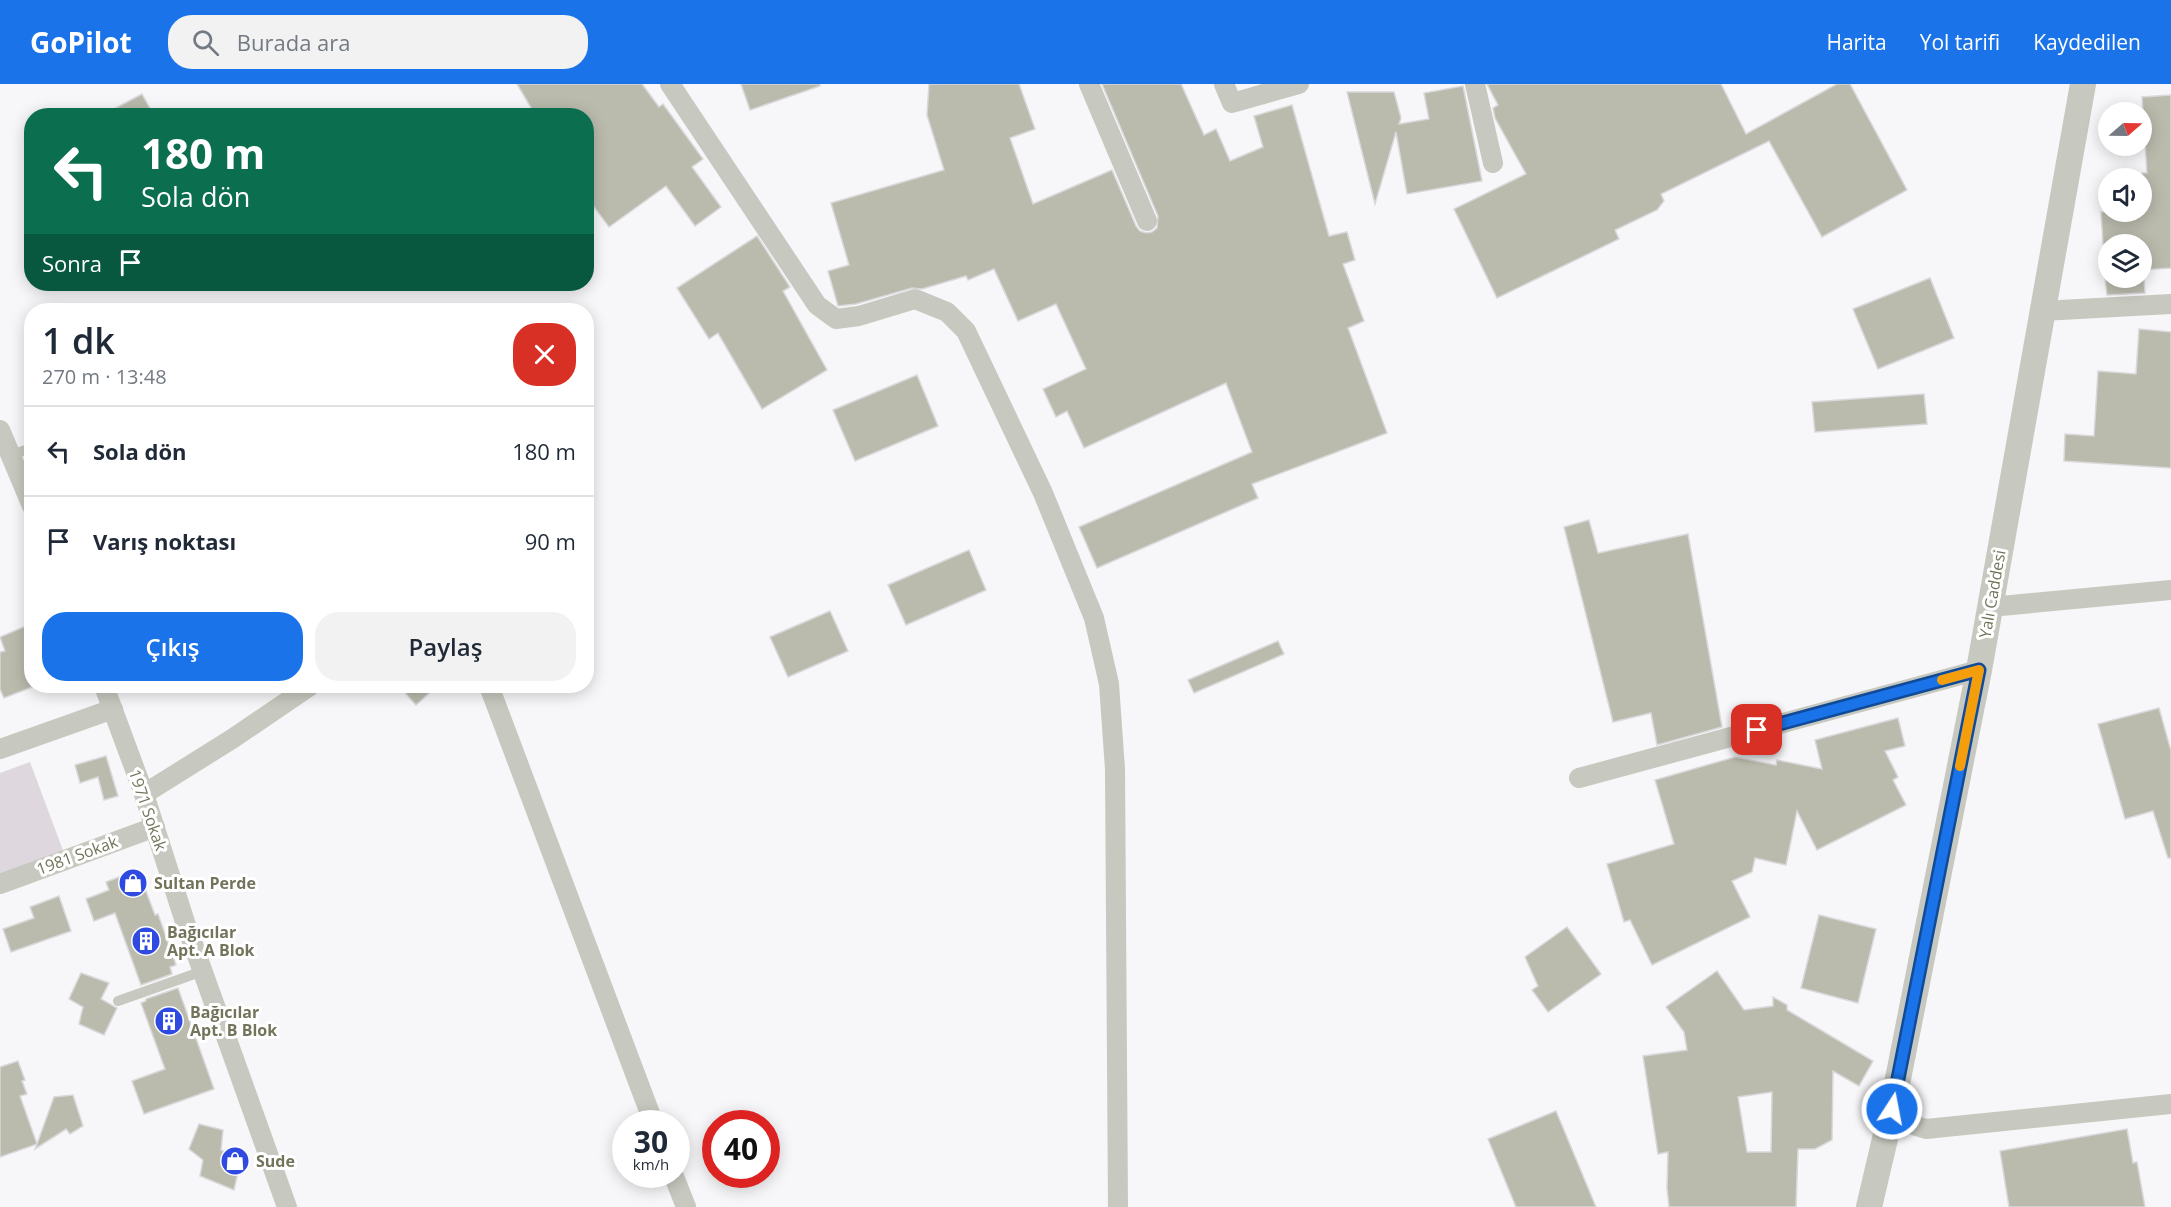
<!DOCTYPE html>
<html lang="tr">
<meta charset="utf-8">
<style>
body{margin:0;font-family:"Open Sans",sans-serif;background:#f2f2f3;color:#1f2937;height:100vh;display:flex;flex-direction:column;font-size:22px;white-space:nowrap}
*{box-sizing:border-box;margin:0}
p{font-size:20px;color:#747a83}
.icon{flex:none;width:33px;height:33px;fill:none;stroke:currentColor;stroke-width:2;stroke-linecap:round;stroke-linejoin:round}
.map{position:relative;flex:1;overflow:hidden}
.side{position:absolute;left:24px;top:219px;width:570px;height:390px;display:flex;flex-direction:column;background:#fff;border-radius:24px;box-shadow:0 3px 15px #0003}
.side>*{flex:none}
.guide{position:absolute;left:24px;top:24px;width:570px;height:183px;border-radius:24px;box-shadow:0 3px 15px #0003;background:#0b6e4f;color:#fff;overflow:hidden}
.needle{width:39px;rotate:70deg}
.tools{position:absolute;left:2098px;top:18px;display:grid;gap:12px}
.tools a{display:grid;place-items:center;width:54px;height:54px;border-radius:50%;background:#fff;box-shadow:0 3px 15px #0003;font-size:30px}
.speed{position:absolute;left:612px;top:1026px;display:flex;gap:12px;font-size:30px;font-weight:700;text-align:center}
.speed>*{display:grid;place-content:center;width:78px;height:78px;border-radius:50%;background:#fff;box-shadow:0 3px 15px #0003;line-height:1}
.speed small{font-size:15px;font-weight:400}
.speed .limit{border:9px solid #d22;background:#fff;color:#111}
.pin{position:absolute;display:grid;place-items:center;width:51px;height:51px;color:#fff;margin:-26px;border-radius:12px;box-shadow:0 3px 9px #0006}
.me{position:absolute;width:66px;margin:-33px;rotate:11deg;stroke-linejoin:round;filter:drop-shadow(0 0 4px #0008)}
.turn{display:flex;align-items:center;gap:21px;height:126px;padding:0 18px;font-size:27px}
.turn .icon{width:78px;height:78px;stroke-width:2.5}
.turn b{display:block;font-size:42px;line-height:51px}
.then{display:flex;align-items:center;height:57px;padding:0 18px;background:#0003;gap:12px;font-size:22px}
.round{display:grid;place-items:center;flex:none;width:63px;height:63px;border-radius:24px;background:#f2f2f3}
.head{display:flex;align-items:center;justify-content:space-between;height:102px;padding:0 18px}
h1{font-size:36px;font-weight:600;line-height:45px}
.action{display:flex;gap:12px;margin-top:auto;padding:12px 18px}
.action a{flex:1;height:69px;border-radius:24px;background:#1a73e8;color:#fff;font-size:24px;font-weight:600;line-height:69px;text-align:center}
.action a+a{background:#f2f2f3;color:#1f2937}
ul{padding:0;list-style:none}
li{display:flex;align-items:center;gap:18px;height:90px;padding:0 18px;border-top:2px solid #e0e1e3}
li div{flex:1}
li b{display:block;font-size:22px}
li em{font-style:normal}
header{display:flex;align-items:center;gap:36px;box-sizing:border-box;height:84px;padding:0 30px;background:#1a73e8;color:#fff}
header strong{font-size:28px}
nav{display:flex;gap:33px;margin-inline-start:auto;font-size:21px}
.search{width:420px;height:54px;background:#f2f2f3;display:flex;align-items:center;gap:15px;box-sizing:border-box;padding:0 21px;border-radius:24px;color:#747a83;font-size:22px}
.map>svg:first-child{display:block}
.green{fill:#dfd7de}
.building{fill:#babaad;stroke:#d9d8da;stroke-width:1.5;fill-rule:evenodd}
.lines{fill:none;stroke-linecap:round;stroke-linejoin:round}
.service{stroke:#c7c8bf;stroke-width:10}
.minor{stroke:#c7c8bf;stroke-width:20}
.tertiary{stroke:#c7c8bf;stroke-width:26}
.route-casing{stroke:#114b97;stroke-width:15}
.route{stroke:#1a73e8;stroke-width:10}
.slow{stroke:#f59e0b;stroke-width:10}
.labels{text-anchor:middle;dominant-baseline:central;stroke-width:6;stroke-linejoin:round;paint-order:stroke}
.street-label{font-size:16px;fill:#73745b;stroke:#fff}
.poi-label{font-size:16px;font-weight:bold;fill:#73745b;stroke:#fff;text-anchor:start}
</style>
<header>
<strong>GoPilot</strong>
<div class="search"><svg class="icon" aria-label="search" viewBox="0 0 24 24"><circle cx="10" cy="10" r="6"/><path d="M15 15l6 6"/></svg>Burada ara</div>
<nav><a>Harita</a><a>Yol tarifi</a><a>Kaydedilen</a></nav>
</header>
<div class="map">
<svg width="2171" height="1123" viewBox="0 0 2171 1123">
<rect width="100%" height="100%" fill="#f7f6f8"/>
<path class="green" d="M 30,678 L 64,769 L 0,790 L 0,689 Z"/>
<g class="building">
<path d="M 517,0 L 642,0 L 659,23 L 663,20 L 703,75 L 692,83 L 721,123 L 695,142 L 666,102 L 609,143 L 586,112 L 586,32 L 536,32 Z"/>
<path d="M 741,0 L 820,0 L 820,2 L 750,26 Z"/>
<path d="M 929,0 L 1019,0 L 1035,45 L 1010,54 L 1033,120 L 1112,86 L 1136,142 L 1140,147 L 1146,149 L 1152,148 L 1157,144 L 1158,132 L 1102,0 L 1181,0 L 1204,51 L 1216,45 L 1230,77 L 1263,63 L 1254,32 L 1292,21 L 1329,152 L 1347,148 L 1355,176 L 1343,180 L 1364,237 L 1348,244 L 1387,349 L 1252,400 L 1258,414 L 1097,484 L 1079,443 L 1252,368 L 1226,299 L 1084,364 L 1067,327 L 1056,333 L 1043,305 L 1086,285 L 1056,220 L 1018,237 L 994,185 L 968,196 L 966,192 L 922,205 L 912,204 L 856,220 L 838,222 L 828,187 L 849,181 L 831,119 L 944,86 L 927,31 Z"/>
<path d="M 1487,0 L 1721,0 L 1746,50 L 1837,0 L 1850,0 L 1907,106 L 1822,153 L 1769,57 L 1661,110 L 1664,117 L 1657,126 L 1615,146 L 1619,155 L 1497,214 L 1454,125 L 1526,90 L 1495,34 L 1493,24 L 1498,21 Z"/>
<path d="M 1463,2 L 1482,97 L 1407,110 L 1396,48 L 1375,120 L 1347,8 L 1394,8 L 1401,34 L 1399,40 L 1429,35 L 1424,9 Z"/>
<path d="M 142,10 L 154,32 L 101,32 Z"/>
<path d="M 2171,11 L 2171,184 L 2142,186 L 2142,160 L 2103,160 L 2101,128 L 2142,128 L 2142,89 L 2147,89 L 2142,13 Z"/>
<path d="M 757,152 L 790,203 L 783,207 L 827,286 L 762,325 L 718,249 L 709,255 L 677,204 Z"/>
<path d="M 1930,194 L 1954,254 L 1878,285 L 1853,225 Z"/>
<path d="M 2105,194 L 2144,194 L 2145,209 L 2107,211 Z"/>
<path d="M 2139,245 L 2171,248 L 2171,384 L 2064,377 L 2065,350 L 2094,352 L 2098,287 L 2136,290 Z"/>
<path d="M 917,291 L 938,342 L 855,377 L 833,326 Z"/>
<path d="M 1924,310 L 1927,340 L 1815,348 L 1812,318 Z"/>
<path d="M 1589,436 L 1598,469 L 1688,450 L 1722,643 L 1657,661 L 1651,629 L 1613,638 L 1564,443 Z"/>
<path d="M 969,466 L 986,506 L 906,541 L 888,501 Z"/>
<path d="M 830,527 L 848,567 L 788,593 L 770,553 Z"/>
<path d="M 26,542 L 32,554 L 32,603 L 4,614 L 0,605 L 0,568 L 5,567 L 0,553 Z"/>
<path d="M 1278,557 L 1284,570 L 1194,609 L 1188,596 Z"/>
<path d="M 399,602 L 437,602 L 416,621 Z"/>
<path d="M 2159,624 L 2171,667 L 2171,774 L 2168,774 L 2153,727 L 2125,735 L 2098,640 Z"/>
<path d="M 1898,634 L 1905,662 L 1885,667 L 1898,693 L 1893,696 L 1906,721 L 1817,766 L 1797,727 L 1786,781 L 1755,774 L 1752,788 L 1732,797 L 1750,833 L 1652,881 L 1630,836 L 1624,838 L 1607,780 L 1674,760 L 1655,696 L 1735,673 L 1776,681 L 1777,676 L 1822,685 L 1815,656 Z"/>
<path d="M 106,672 L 118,712 L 104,716 L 98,693 L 80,699 L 75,681 Z"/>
<path d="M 138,786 L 155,831 L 158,830 L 176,881 L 170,883 L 172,890 L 141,901 L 115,829 L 94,837 L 86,815 L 109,806 L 106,798 Z"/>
<path d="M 59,812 L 71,847 L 11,868 L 3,845 L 34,834 L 30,823 Z"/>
<path d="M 1819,831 L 1876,845 L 1858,919 L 1801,904 Z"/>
<path d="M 1567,843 L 1601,890 L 1548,928 L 1532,906 L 1538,902 L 1525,873 Z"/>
<path d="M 1717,887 L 1744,926 L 1773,922 L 1773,913 L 1787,921 L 1787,926 L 1873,977 L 1859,1002 L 1833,987 L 1832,1056 L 1815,1065 L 1798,1065 L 1796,1123 L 1669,1123 L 1667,1104 L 1668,1068 L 1658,1070 L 1643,972 L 1687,966 L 1684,948 L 1666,923 ZM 1772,1008 L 1771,1068 L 1747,1068 L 1738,1013 Z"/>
<path d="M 81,889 L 109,899 L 101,915 L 117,924 L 104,951 L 79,940 L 83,923 L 69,915 Z"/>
<path d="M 178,904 L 214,1005 L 144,1030 L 132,997 L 165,985 L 141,919 L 146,917 L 146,915 Z"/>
<path d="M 18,977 L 25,996 L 22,997 L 27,1010 L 20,1012 L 37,1060 L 54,1013 L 73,1011 L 83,1042 L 70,1050 L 66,1045 L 35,1065 L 37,1060 L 0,1073 L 0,983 Z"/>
<path d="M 1556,1027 L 1596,1123 L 1516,1123 L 1488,1055 Z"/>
<path d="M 199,1040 L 223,1046 L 221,1066 L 241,1075 L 234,1106 L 200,1092 L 203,1076 L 189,1065 Z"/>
<path d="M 2127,1045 L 2133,1079 L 2137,1078 L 2145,1123 L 2009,1123 L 2000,1067 Z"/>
</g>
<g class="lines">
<g class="service">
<path d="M 11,371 L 32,364"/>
<path d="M 118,917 L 203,887"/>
</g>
<g class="minor">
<path d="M 670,0 L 817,221 L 836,235 L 859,232 L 915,215 L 947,228 L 966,247 L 1043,409 L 1094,534 L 1109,600 L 1115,685 L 1118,1123"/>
<path d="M 1089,0 L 1147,137"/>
<path d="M 1224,0 L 1232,19 L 1299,0"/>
<path d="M 1475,0 L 1493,79"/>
<path d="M 2042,227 L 2171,220"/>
<path d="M 0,346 L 32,422"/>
<path d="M 1990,523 L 2171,506"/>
<path d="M 104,602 L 144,710 L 185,838 L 287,1123"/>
<path d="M 489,602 L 654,1040"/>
<path d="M 0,665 L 113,625"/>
<path d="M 1579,694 L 1979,586"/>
<path d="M 144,710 L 232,655 L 310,602"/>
<path d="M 0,800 L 155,743"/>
<path d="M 1892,1025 L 1913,1041 L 1926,1045 L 2171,1020"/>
<path d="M 673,1090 L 686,1123"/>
</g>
<path class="tertiary" d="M 1869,1123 L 1892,1025 L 1979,586 L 2083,0"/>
</g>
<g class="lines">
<g class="route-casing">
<path id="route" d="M 1757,646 L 1979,586 L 1892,1025"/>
</g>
<use href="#route" class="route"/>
<path class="slow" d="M 1942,596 L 1979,586 L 1960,682"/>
</g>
<defs>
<g id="shop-disc" transform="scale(1.5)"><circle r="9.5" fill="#2e4ae0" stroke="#fff"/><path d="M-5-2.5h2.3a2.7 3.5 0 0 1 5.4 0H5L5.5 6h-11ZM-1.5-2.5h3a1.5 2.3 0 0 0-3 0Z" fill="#fff"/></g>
<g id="building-disc" transform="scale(1.5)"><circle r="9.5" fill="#2e4ae0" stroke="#fff"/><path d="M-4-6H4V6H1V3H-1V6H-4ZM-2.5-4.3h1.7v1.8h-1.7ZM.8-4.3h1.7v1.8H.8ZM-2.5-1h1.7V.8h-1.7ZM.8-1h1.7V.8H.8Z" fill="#fff"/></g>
</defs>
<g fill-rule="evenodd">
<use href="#shop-disc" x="133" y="799"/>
<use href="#building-disc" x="146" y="857"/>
<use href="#building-disc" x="169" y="937"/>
<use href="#shop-disc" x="235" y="1077"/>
</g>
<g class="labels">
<g class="street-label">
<text transform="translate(1992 510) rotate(-80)">Yalı Caddesi</text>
<text transform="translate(148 726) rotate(71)">1971 Sokak</text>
<text transform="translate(77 771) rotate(-20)">1981 Sokak</text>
</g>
<g class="poi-label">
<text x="154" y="799">Sultan Perde</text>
<text x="167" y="848">Bağıcılar<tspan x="167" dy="18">Apt. A Blok</tspan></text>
<text x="190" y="928">Bağıcılar<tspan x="190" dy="18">Apt. B Blok</tspan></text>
<text x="256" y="1077">Sude</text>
</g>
</g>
</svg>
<div class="tools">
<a><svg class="needle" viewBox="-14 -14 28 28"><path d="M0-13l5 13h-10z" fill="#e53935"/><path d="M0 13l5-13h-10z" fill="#747a83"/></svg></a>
<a><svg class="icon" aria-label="sound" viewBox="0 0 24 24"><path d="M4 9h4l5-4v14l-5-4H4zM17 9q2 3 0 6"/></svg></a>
<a><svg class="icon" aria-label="layers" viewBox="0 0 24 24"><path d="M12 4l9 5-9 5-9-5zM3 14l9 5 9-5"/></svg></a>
</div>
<div class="speed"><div>30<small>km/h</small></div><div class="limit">40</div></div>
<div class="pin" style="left:1757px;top:646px;background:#d93025"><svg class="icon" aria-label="arrive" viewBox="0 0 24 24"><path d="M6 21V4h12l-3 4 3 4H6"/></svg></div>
<svg class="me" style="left:1892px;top:1025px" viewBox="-20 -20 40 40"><circle r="17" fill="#1a73e8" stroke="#fff" stroke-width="3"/><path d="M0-11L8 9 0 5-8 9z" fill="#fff"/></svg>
<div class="guide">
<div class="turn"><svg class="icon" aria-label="left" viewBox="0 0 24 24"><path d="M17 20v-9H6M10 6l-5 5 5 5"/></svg><div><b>180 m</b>Sola dön</div></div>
<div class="then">Sonra<svg class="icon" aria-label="arrive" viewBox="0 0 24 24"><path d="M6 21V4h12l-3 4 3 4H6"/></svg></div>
</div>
<section class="side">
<div class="head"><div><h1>1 dk</h1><p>270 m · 13:48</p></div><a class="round" style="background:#d93025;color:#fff"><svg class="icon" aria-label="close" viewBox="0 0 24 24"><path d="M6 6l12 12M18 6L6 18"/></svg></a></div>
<ul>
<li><svg class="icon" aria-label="left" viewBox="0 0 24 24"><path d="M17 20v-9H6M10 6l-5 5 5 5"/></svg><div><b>Sola dön</b></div><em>180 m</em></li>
<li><svg class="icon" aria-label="arrive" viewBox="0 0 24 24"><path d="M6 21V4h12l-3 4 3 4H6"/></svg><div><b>Varış noktası</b></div><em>90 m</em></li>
</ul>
<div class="action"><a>Çıkış</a><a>Paylaş</a></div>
</section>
</div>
